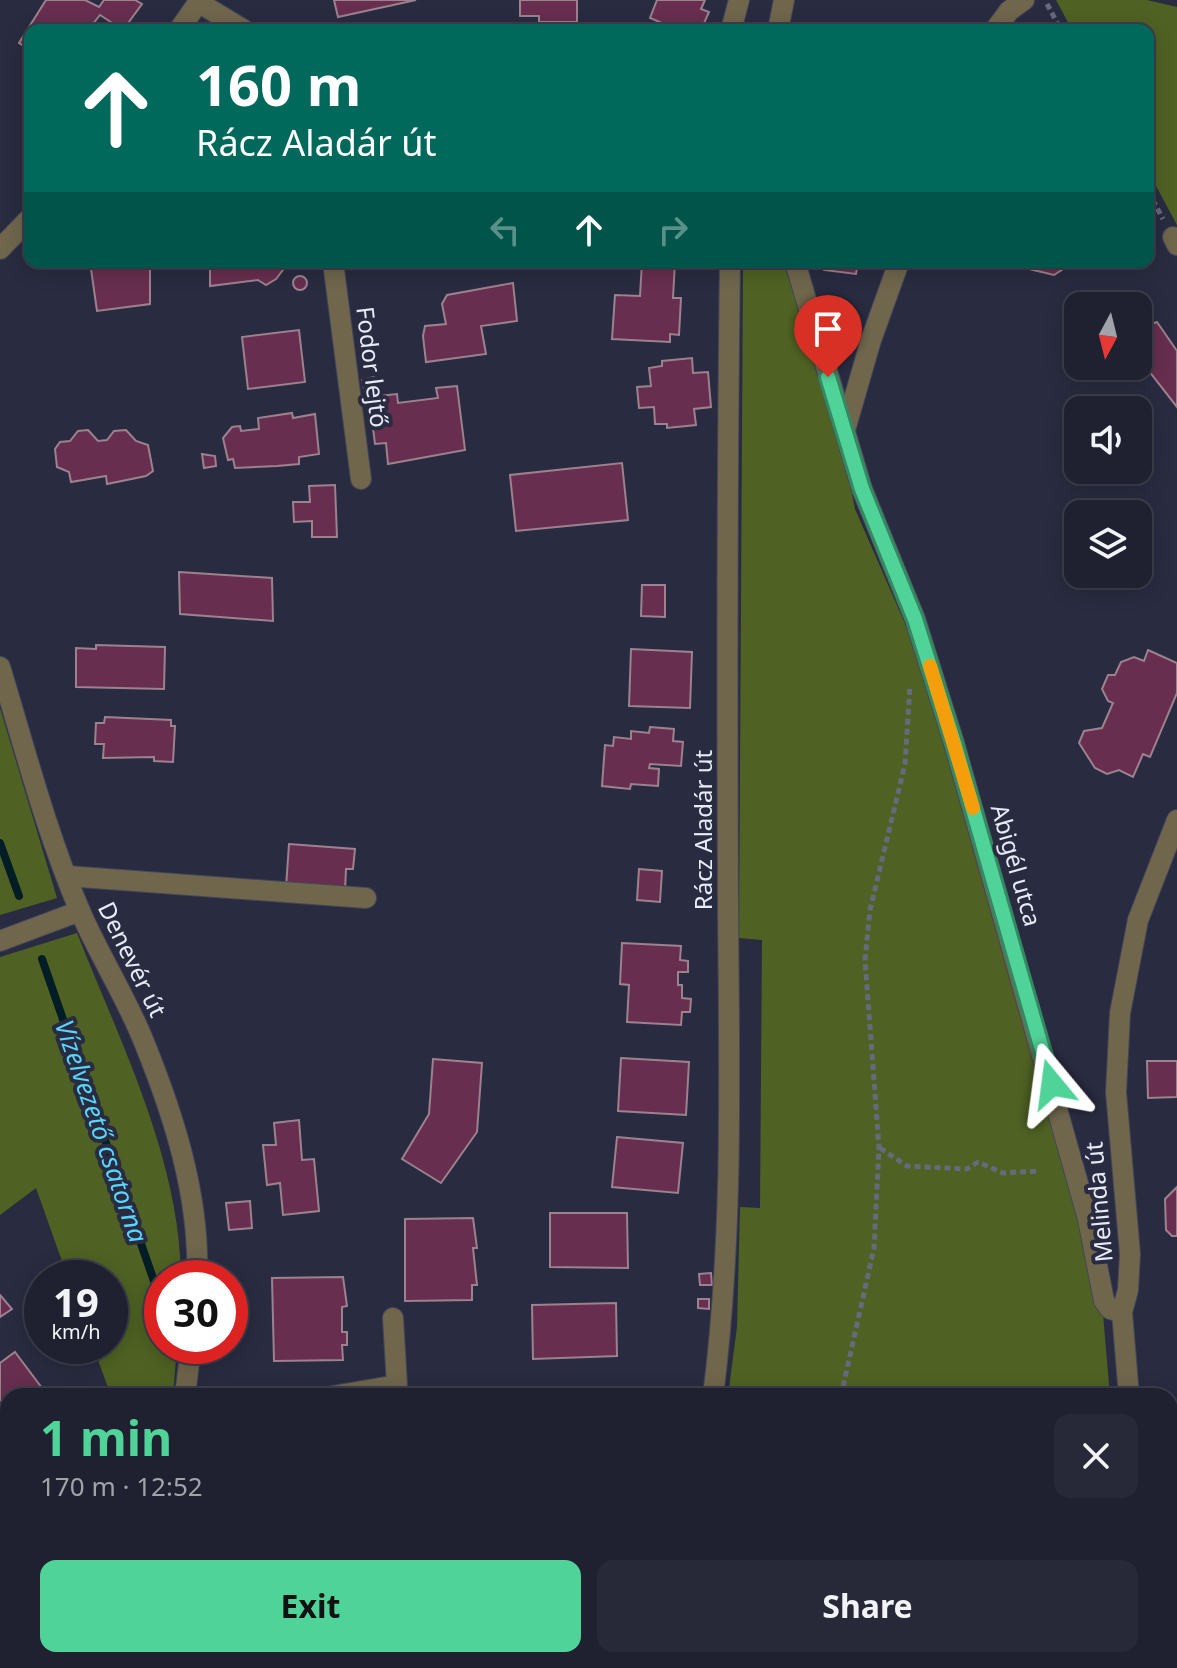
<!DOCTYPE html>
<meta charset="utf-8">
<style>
body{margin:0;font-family:"Noto Sans",sans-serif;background:#272838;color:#f1f3f6;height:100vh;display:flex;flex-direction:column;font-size:30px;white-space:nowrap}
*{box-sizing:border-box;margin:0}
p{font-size:26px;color:#a1a3ab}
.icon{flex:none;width:44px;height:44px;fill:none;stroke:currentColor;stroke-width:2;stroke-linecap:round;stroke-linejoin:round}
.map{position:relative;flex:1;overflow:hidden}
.drawer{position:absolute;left:0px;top:1388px;width:1178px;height:280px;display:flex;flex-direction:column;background:#1f2030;border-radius:24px 24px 0 0;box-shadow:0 4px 20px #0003,0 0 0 2px #3c3e4c}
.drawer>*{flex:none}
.hud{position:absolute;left:24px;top:24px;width:1130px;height:244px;border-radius:16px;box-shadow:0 4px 20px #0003,0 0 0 2px #3c3e4c;background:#00695c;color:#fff;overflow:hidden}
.needle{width:52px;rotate:187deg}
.fabs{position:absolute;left:1064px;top:292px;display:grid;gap:16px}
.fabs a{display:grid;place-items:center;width:88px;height:88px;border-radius:16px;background:#1f2030;box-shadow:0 4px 20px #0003,0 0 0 2px #3c3e4c;font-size:40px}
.speed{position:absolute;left:24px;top:1260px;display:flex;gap:16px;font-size:40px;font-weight:700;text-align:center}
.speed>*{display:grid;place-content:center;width:104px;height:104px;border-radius:50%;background:#1f2030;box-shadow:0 4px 20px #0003,0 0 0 2px #3c3e4c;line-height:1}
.speed small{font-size:20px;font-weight:400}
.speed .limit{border:12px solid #d22;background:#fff;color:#111}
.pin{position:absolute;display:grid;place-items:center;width:68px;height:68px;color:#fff;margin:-82px -34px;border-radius:50% 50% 50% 0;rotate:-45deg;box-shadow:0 0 8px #0007}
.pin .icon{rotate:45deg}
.me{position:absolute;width:88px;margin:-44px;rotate:344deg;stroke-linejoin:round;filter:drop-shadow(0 0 6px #0008)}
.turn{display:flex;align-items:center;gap:28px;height:168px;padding:0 40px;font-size:36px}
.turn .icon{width:104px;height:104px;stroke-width:2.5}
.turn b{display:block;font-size:56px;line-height:68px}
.lanes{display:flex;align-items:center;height:76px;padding:0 40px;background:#0003;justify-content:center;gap:40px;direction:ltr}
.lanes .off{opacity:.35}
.round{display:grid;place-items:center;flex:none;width:84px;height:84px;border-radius:16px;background:#272838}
.summary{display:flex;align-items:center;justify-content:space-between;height:136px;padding:0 40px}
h1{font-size:48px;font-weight:700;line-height:60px;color:#50d398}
.button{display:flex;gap:16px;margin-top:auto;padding:16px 40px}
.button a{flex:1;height:92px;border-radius:16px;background:#50d398;color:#111;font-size:32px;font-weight:700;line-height:92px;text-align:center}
.button a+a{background:#272838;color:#f1f3f6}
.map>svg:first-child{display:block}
.forest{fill:#4f6223}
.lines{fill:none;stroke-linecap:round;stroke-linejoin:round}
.stream{stroke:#021d26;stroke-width:8}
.building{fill:#672e4f;stroke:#9c818e;stroke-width:2}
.minor-casing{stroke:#44465a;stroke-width:22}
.path{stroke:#67697c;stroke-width:5;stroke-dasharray:6 4;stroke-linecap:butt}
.minor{stroke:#6f664c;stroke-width:20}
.route-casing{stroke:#348963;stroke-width:20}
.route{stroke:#50d398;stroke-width:14}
.slow{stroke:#f59e0b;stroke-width:14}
.labels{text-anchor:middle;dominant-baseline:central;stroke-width:8;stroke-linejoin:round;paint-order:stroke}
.street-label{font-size:24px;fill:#e8eaf8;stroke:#292b40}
.water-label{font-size:26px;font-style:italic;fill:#58d5fb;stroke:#292b40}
</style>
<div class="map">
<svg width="1177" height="1668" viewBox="0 0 1177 1668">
<rect width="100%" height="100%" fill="#292b40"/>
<g class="forest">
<path d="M 1056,0 L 1147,0 L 1177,7 L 1177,225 L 1148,171 L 1148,30 L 1072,30 Z"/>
<path d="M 743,262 L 783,262 L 838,423 L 855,509 L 910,635 L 956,784 L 1101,1291 L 1110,1396 L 728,1396 L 737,1327 L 740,1207 L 760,1208 L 762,940 L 739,938 Z"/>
<path d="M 0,708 L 57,898 L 0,915 Z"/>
<path d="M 77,933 C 120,1042 180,1159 181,1278 L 162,1278 L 162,1346 L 177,1346 L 173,1396 L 111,1396 L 93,1346 L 110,1346 L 110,1278 L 68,1278 L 36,1188 L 0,1215 L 0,957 Z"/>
<path d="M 692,1660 L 905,1660 L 904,1668 L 672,1668 Z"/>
</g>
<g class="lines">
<g class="stream">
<path d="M 0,843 L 19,896"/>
<path d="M 42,959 L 162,1304"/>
<path d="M 295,1660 L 297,1668"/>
</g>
</g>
<g class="building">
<path d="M 46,0 L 85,0 L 99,7 L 104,0 L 135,0 L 142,4 L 123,30 L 100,15 L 88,30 L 30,30 L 30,50 L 19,43 Z"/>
<path d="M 334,0 L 416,0 L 338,17 Z"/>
<path d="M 520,0 L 577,0 L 577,22 L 539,22 L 539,16 L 520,16 Z"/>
<path d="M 657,0 L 705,0 L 701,9 L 709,12 L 701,30 L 678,30 L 650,18 Z"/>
<path d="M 90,262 L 144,262 L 145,269 L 150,269 L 150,304 L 97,311 Z"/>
<path d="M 210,262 L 289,262 L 276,279 L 266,285 L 258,280 L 210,286 Z"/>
<path d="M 642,262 L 675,262 L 673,298 L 681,298 L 679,335 L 670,334 L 670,342 L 612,339 L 615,295 L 640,296 Z"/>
<path d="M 825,262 L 858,262 L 856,274 L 824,270 Z"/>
<path d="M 1000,262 L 1074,262 L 1054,275 Z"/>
<circle cx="300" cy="283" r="7"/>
<path d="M 513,283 L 517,321 L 481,326 L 486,354 L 426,362 L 423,336 L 425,326 L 446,324 L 442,304 L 447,295 Z"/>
<path d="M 1157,322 L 1177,351 L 1177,407 L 1138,357 L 1138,329 Z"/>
<path d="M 299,330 L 305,382 L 248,389 L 242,337 Z"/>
<path d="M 692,358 L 693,373 L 708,372 L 711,407 L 694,409 L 696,425 L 667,428 L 667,424 L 655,424 L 654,407 L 639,408 L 637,387 L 651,386 L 649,368 L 662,366 L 662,361 Z"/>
<path d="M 374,377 L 377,391 L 365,393 L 362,380 Z"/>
<path d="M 457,386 L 465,450 L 388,464 L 386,443 L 375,444 L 369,397 L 397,394 L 398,403 L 438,398 L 436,388 Z"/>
<path d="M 292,413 L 293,418 L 315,414 L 319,454 L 299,457 L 299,464 L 277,466 L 235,468 L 233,459 L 228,460 L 223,438 L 232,427 L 240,426 L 241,431 L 259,429 L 258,418 Z"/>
<path d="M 88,430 L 98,441 L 107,440 L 114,431 L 126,430 L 136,441 L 148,445 L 153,471 L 146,476 L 107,484 L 106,476 L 71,482 L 69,472 L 57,467 L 55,449 L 60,442 L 70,441 L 78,431 Z"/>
<path d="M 202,454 L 215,456 L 216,466 L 204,468 Z"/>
<path d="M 622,463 L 628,520 L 516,531 L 510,475 Z"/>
<path d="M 335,485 L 337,537 L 312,537 L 312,521 L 294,522 L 293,502 L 310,502 L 309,486 Z"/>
<path d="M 179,572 L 272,578 L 273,621 L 180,614 Z"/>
<path d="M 642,585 L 665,585 L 665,617 L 641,616 Z"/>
<path d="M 96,645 L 165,647 L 164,689 L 76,687 L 76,648 L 96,649 Z"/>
<path d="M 631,649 L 692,652 L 690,708 L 629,706 Z"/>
<path d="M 1148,650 L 1177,663 L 1177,693 L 1150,757 L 1143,754 L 1133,777 L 1119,770 L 1107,774 L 1095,768 L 1079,743 L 1084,731 L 1102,728 L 1113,703 L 1108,701 L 1102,689 L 1108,675 L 1115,675 L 1121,662 L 1134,657 L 1144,661 Z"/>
<path d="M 105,717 L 171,720 L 171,726 L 175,726 L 173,762 L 154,761 L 154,757 L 103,758 L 104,744 L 95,744 L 96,723 L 104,723 Z"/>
<path d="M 650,727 L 674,729 L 673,741 L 683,742 L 681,766 L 650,764 L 649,768 L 659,769 L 658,786 L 631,784 L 630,789 L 602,786 L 605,745 L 613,746 L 614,737 L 631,739 L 631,731 L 649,733 Z"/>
<path d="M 289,844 L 355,849 L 353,869 L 346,869 L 345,891 L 286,887 Z"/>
<path d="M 639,869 L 662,871 L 660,902 L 637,900 Z"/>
<path d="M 622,943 L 681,946 L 680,960 L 688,961 L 688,972 L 678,972 L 678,985 L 682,985 L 682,998 L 691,999 L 690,1012 L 682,1012 L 681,1025 L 627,1022 L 629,985 L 620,984 Z"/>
<path d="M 621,1058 L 689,1062 L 686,1115 L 618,1111 Z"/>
<path d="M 433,1059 L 482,1063 L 477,1132 L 441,1183 L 402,1159 L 429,1114 Z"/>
<path d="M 1147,1061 L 1177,1061 L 1177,1097 L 1148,1098 Z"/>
<path d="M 299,1120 L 302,1160 L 314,1159 L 319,1211 L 283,1215 L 280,1183 L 267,1185 L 263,1145 L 276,1145 L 274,1123 Z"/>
<path d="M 617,1137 L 683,1143 L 678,1193 L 612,1187 Z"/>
<path d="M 1177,1187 L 1177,1236 L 1172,1236 L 1166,1230 L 1165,1199 Z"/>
<path d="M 250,1201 L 252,1228 L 229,1230 L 226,1203 Z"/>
<path d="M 550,1213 L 627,1213 L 628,1268 L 550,1267 Z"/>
<path d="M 473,1218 L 477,1248 L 473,1248 L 477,1285 L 472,1285 L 472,1300 L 405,1301 L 405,1219 Z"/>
<path d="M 711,1273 L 712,1285 L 700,1285 L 699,1274 Z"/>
<path d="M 343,1277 L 347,1306 L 342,1307 L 342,1332 L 347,1332 L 347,1345 L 342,1345 L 343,1360 L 274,1361 L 272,1278 Z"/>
<path d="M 0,1295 L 12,1309 L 0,1317 Z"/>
<path d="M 698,1299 L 709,1299 L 709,1309 L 698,1308 Z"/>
<path d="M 616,1303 L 617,1356 L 533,1359 L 532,1305 Z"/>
<path d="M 15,1352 L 48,1396 L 8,1396 L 8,1437 L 0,1427 L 0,1363 Z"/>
<path d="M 85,1660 L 159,1660 L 162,1668 L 77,1668 Z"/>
<path d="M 431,1660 L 472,1660 L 475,1668 L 434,1668 Z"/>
<path d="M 971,1660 L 1033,1660 L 1031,1668 L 970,1668 Z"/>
</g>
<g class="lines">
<g class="minor-casing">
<g id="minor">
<path d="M 198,2 L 244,30"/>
<path d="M 179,30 L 200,0"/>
<path d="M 731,30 L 739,0"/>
<path d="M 778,30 L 784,0"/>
<path d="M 995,30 L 1009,11 L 1024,0"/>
<path d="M 1173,237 L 1177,245"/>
<path d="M 0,249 L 30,218"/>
<path d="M 333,262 L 361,479"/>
<path d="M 795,262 L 862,489 L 915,619 L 954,743 L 1088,1219 L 1104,1301 L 1110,1309 L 1122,1312"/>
<path d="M 845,430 L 871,340 L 899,262"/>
<path d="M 0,667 C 25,749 46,832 80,911 C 99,955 126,997 144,1042 C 174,1116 200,1197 197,1278"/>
<path d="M 67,876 L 366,898"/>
<path d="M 0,941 L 80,911"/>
<path d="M 185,1396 L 191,1346"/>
<path d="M 333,1396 L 397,1385 L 393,1318"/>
<path d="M 713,1396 C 734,1232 729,1067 728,902 C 727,688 727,475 730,262"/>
<path d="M 1129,1396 L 1122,1312 L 1128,1290 L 1130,1254 L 1116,1092 L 1120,1013 L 1138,920 L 1177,820"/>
<path d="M 0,1527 L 8,1547"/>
<path d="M 45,1660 L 47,1668"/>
<path d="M 259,1660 L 261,1668"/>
<path d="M 1092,1668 L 1093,1660"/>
</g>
</g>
<g class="path">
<path d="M 1047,4 L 1061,30"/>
<path d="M 1148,191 L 1163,219"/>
<path d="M 880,1148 L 907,1166 L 967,1169 L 978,1162 L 1003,1173 L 1039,1171"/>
<path d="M 841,1396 L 874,1248 L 879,1147 L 865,960 L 870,910 L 905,764 L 910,686"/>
<path d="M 794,1668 L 797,1660"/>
</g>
<use href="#minor" class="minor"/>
</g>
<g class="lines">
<g class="route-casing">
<path id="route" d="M 828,377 L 862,489 L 915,619 L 954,743 L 1052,1084"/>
</g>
<use href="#route" class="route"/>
<path class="slow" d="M 930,666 L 973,808"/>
</g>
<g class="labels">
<g class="street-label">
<text transform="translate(373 367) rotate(83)">Fodor lejtő</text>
<text transform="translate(702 830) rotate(-90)">Rácz Aladár út</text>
<text transform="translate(1017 865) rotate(74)">Abigél utca</text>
<text transform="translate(133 959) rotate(64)">Denevér út</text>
<text transform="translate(1098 1202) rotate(-95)">Melinda út</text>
</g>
<g class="water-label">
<text transform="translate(102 1131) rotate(71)">Vízelvezető csatorna</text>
</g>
</g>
</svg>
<div class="fabs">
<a><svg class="needle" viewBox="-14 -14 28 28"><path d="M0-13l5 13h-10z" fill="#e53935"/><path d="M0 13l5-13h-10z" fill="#a1a3ab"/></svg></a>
<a><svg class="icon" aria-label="sound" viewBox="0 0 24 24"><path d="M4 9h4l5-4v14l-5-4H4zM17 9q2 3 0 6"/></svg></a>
<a><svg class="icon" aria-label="layers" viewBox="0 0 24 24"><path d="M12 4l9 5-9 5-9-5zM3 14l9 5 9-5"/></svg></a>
</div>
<div class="speed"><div>19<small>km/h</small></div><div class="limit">30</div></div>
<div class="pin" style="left:828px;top:377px;background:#d93025"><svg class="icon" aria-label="arrive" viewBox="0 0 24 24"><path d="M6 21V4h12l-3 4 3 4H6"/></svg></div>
<svg class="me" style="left:1052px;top:1084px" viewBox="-20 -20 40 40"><path d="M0-17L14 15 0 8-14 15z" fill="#50d398" stroke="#fff" stroke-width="4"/></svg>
<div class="hud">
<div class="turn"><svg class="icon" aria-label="ahead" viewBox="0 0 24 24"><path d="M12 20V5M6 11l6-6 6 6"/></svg><div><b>160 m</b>Rácz Aladár út</div></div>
<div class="lanes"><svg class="icon off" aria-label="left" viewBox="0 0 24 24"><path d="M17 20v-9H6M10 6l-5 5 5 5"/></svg><svg class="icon" aria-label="ahead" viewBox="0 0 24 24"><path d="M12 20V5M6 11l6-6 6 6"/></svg><svg class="icon off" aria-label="right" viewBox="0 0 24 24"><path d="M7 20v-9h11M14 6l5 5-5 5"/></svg></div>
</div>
<section class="drawer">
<div class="summary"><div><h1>1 min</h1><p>170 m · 12:52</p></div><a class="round"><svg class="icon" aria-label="close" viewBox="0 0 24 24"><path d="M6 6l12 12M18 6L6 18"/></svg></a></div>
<div class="button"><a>Exit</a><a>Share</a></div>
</section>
</div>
